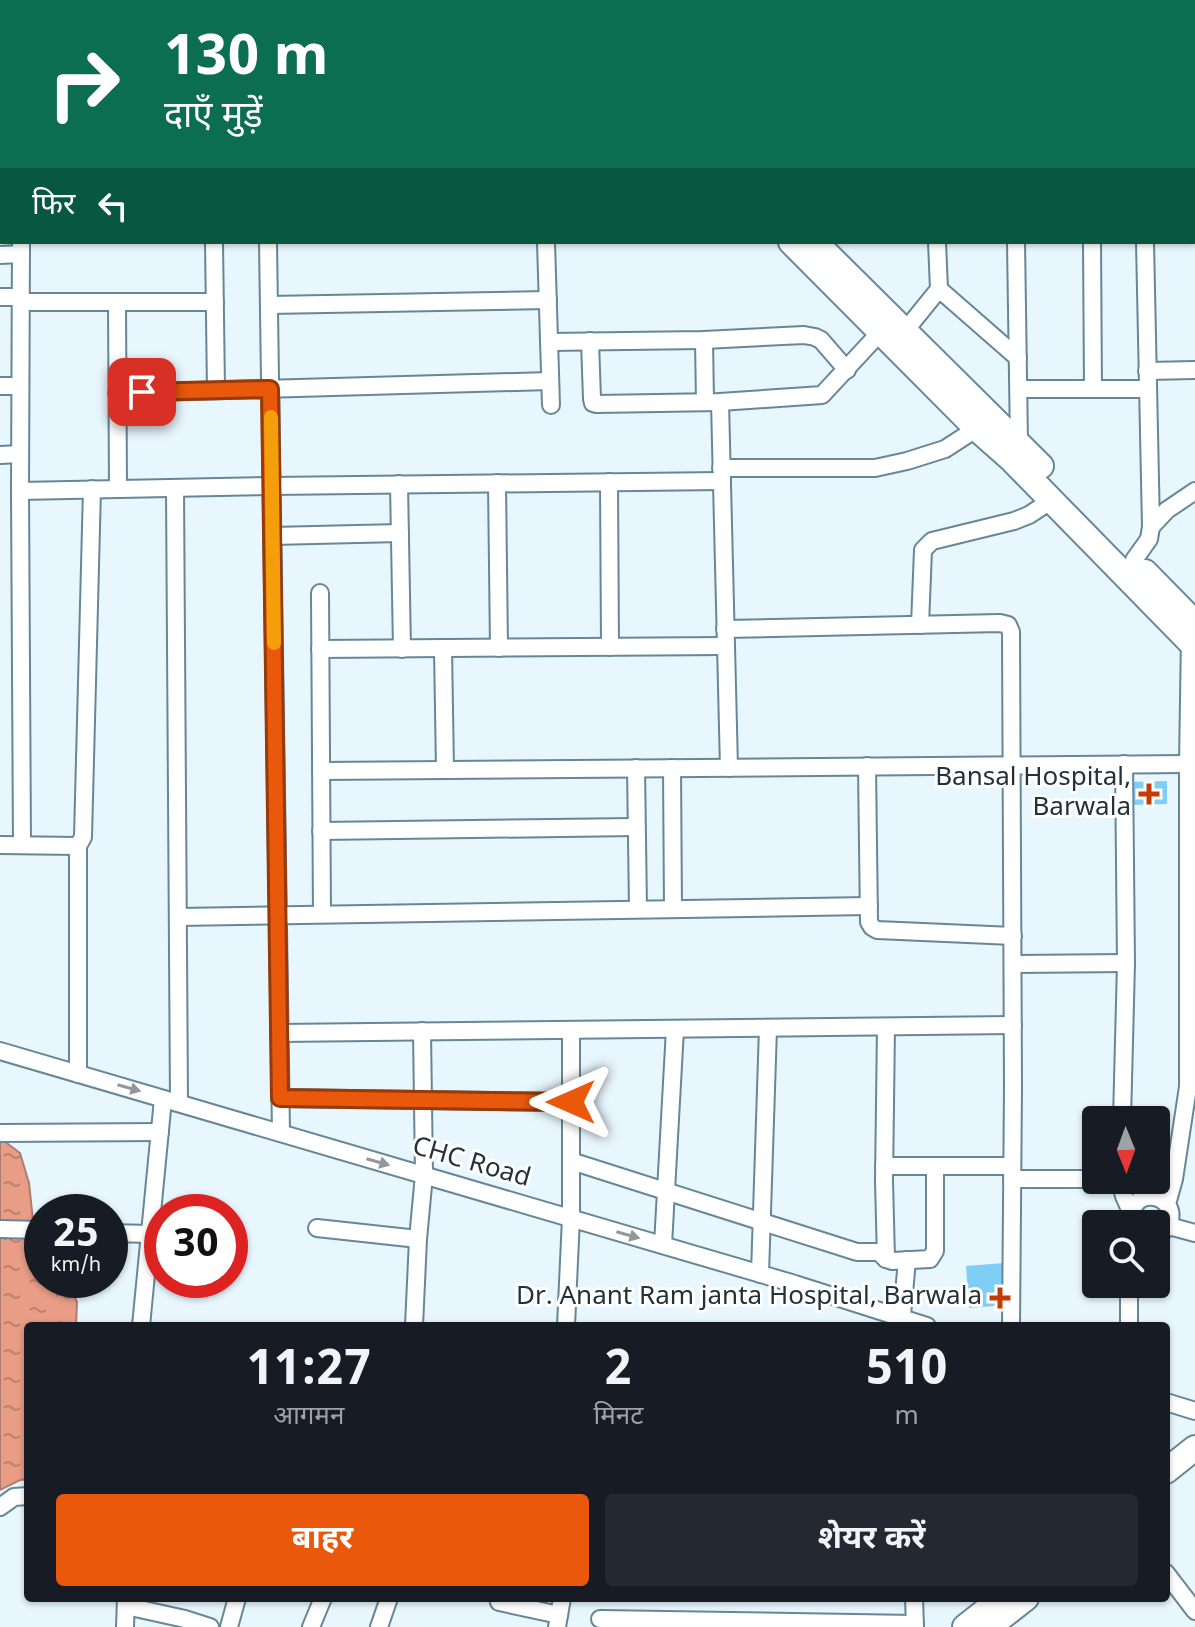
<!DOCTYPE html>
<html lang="hi">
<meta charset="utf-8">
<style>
body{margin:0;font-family:Georgia,"Noto Sans Devanagari",serif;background:#242831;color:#f1f3f6;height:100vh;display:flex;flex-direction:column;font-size:30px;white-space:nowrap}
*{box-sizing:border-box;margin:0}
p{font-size:26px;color:#9ea1a6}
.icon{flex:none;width:44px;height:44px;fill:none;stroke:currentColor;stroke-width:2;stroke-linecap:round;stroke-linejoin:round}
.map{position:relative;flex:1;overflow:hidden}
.drawer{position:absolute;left:24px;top:1322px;width:1146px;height:280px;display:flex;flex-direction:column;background:#171b24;border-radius:8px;box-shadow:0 2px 6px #0004}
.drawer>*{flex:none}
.top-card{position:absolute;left:0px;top:0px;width:1196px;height:244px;box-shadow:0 2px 6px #0004;background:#0b6e4f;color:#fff;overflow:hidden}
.needle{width:52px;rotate:179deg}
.buttons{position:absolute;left:1082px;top:1106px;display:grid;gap:16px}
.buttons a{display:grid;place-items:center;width:88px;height:88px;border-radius:8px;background:#171b24;box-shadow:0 2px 6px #0004;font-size:40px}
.speed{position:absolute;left:24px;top:1194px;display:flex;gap:16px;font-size:40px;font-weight:700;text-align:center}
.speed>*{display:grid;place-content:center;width:104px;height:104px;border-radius:50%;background:#171b24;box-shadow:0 2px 6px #0004;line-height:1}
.speed small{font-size:20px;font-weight:400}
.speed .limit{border:12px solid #d22;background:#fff;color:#111}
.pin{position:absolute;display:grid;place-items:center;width:68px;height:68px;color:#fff;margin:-34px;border-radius:16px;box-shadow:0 4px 12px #0006}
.me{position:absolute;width:88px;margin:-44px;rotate:270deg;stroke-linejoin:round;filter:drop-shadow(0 0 6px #0008)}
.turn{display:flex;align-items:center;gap:28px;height:168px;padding:0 32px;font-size:36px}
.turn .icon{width:104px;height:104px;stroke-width:2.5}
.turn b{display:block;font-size:56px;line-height:68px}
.then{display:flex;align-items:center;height:76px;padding:0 32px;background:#0003;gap:16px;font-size:30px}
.eta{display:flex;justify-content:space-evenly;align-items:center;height:136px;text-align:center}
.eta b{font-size:48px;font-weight:700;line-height:56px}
.button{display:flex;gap:16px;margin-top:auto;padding:16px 32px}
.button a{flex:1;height:92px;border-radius:8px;background:#ea580c;color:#fff;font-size:32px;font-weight:700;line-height:92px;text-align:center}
.button a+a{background:#242831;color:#f1f3f6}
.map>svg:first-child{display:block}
.water{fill:url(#water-ripples);stroke:#ae7d6f;stroke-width:2}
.building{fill:#7fcef6}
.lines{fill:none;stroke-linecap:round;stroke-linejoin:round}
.street-casing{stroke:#658799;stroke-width:20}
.primary-casing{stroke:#658799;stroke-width:28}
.street{stroke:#fff;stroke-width:16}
.primary{stroke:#fff;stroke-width:24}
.oneway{fill:#91989c}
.route-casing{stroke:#983908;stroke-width:20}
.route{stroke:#ea580c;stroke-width:14}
.slow{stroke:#f59e0b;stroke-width:14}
.poi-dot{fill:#c43c05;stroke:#fff;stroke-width:3}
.labels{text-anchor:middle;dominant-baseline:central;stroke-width:6;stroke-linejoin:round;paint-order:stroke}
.poi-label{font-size:26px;fill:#233239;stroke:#fff;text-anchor:end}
.street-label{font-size:26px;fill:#233239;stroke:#fff}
</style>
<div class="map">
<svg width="1195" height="1627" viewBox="0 0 1195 1627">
<defs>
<pattern id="water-ripples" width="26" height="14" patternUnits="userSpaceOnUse" patternTransform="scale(2)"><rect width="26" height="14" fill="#e99d86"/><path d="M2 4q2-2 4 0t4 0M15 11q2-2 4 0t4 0" fill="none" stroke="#bc816f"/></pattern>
</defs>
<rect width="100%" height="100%" fill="#e8f6fe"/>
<path class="water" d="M 4,1141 L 20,1153 L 29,1183 L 35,1239 L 42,1246 L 42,1280 L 67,1280 L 77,1302 L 76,1326 L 28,1326 L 28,1479 L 20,1480 L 0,1490 L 0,1142 Z"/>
<g class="building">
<path d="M 1167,781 L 1167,804 L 1129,805 L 1129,782 Z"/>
<path d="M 1004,1263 L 1007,1305 L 969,1308 L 966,1266 Z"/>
</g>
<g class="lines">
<g class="street-casing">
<g id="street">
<path d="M 18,0 L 18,2"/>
<path d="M 142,0 L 143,2"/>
<path d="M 274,0 L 274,2"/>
<path d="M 738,0 L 740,2"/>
<path d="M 846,0 L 846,2"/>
<path d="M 1093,0 L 1093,2"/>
<path d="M 1170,0 L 1170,2"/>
<path d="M 540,2 L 540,0"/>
<path d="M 579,2 L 581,0"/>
<path d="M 813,2 L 814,0"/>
<path d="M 1017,2 L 1017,0"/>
<path d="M 1194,41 L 1195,41"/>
<path d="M 1194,167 L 1195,167"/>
<path d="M 1194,234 L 1195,234"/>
<path d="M 21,242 L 20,491 L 22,845"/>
<path d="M 214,242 L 216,390"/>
<path d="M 268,242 L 281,1133"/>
<path d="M 546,242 L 551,405"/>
<path d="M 1016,242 L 1019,443"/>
<path d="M 1092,242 L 1093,389"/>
<path d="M 0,255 L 21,254"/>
<path d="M 939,289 L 1018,358"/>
<path d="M 0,297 L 20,297"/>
<path d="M 21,302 L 215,302"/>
<path d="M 117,302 L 118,489"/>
<path d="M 269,305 L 548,300"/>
<path d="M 905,331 L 939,289 L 937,242"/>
<path d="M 704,340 L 705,402"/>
<path d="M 590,341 L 592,399 L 593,403 L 596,404 L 720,402 L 822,395 L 886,326"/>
<path d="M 549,342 L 704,340 L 804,335 L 815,337 L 821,340 L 847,370"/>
<path d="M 1147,371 L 1195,370"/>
<path d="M 0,386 L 20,386"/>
<path d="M 1019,389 L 1147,389"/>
<path d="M 117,393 L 550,381"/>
<path d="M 720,402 L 729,768"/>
<path d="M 0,455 L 20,454"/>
<path d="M 721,468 L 875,468 L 907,461 L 945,449 L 982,425"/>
<path d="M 609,482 L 610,647"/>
<path d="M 497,483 L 499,648"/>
<path d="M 399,484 L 402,649"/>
<path d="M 175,488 L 179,1103"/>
<path d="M 20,491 L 272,486 L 722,481"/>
<path d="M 1151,527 L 1167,510 L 1195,491"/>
<path d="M 272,536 L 400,533"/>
<path d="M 1134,560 L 1149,539 L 1151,527 L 1145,242"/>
<path d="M 320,593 L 322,914"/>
<path d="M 920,625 L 923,550 L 932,541 L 1014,521 L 1029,515 L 1052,500"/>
<path d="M 725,629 L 1000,623 L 1008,625 L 1011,632 L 1013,1087 L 1011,1326"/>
<path d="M 443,648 L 445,770"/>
<path d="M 320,649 L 726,646"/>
<path d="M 867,766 L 869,922 L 872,927 L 877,930 L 1013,936"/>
<path d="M 636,768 L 638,909"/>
<path d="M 672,768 L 673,909"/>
<path d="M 321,771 L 1188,764"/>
<path d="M 321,831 L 636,827"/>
<path d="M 0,845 L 78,846 L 83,837 L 92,489"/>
<path d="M 78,846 L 78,1074"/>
<path d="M 178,917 L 869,906"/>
<path d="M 1013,964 L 1126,963"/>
<path d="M 886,1027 L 884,1181 L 886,1259"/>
<path d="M 279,1033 L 1013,1025"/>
<path d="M 0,1051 L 795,1284 L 927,1326"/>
<path d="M 280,1098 L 571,1102"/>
<path d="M 1122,1120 L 1126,963 L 1124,764"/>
<path d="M 0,1133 L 160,1132"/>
<path d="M 571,1161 L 857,1252 L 879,1252 L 886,1259 L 892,1261 L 930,1259 L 935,1251 L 935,1166"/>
<path d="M 884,1166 L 1012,1166"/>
<path d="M 1012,1179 L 1096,1179"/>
<path d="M 1120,1180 L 1124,1196 L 1131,1212"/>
<path d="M 1167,1204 L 1174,1179 L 1188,1087 L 1188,764 L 1190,636"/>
<path d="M 1132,1224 C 1126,1183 1180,1193 1169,1223 C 1167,1230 1162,1232 1156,1235"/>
<path d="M 1169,1226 L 1195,1233"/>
<path d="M 317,1228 L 418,1239"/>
<path d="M 0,1229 L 42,1230"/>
<path d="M 110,1233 L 150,1234"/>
<path d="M 663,1245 L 675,1029"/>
<path d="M 760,1274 L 768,1028"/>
<path d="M 1129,1284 L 1129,1326"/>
<path d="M 141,1326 L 163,1099"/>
<path d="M 414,1326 L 418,1239 L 424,1175 L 422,1031"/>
<path d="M 566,1326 L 571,1218 L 571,1030"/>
<path d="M 901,1326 L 907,1260"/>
<path d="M 1166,1402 L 1195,1411"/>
<path d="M 0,1507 L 14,1497 L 28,1496"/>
<path d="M 1166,1573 L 1195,1611"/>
<path d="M 914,1598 L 915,1627"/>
<path d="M 499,1602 L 559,1615"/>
<path d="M 126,1606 L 185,1619 L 210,1627"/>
<path d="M 600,1619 L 915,1624"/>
<path d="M 125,1627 L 126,1598"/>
<path d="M 229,1627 L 237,1598"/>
<path d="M 311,1627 L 323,1598"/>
<path d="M 379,1627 L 389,1598"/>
<path d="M 557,1627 L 562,1598"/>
</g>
</g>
<g class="primary-casing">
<g id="primary">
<path d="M 556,0 L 558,2"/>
<path d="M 791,242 L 977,429 L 1011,459 L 1195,647"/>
<path d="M 815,242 L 1041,466"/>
<path d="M 1145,572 L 1195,623"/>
<path d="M 1166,1471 L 1195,1448"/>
<path d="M 965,1627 L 998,1601"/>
<path d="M 989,1627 L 1026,1598"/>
</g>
</g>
<use href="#street" class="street"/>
<use href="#primary" class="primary"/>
</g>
<defs><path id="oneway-solid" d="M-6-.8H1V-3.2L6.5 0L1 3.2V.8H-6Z" transform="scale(2)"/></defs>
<g class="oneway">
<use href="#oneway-solid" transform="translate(129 1088) rotate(16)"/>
<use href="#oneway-solid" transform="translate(378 1162) rotate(16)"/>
<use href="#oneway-solid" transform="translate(628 1235) rotate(16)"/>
</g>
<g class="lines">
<g class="route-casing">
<path id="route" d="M 142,392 L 270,389 L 280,1098 L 571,1102"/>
</g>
<use href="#route" class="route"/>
<path class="slow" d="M 271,417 L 274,643"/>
</g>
<g class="poi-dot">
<path d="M1145 782h8v8h8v8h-8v8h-8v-8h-8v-8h8z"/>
<path d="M996 1286h8v8h8v8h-8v8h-8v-8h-8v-8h8z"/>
</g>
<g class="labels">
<g class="poi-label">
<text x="1131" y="779">Bansal Hospital,<tspan x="1131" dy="30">Barwala</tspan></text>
<text x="982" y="1298">Dr. Anant Ram janta Hospital, Barwala</text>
</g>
<g class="street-label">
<text transform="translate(471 1164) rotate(16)">CHC Road</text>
</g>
</g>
</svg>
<div class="buttons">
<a><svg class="needle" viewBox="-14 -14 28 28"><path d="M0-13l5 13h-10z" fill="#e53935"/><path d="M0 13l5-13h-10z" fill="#9ea1a6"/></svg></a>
<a><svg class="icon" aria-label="search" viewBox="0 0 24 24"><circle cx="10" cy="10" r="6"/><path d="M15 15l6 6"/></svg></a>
</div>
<div class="speed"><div>25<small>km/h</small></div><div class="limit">30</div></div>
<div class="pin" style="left:142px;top:392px;background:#d93025"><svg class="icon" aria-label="arrive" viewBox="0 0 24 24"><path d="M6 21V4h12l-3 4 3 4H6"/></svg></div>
<svg class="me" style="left:571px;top:1102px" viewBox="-20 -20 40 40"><path d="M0-17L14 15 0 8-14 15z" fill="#ea580c" stroke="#fff" stroke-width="4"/></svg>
<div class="top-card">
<div class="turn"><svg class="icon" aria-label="right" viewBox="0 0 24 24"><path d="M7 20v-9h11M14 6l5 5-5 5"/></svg><div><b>130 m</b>दाएँ मुड़ें</div></div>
<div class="then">फिर<svg class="icon" aria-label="left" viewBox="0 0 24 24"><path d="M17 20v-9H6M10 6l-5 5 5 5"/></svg></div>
</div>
<section class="drawer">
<div class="eta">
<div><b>11:27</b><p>आगमन</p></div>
<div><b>2</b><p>मिनट</p></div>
<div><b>510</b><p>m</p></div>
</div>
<div class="button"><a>बाहर</a><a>शेयर करें</a></div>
</section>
</div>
